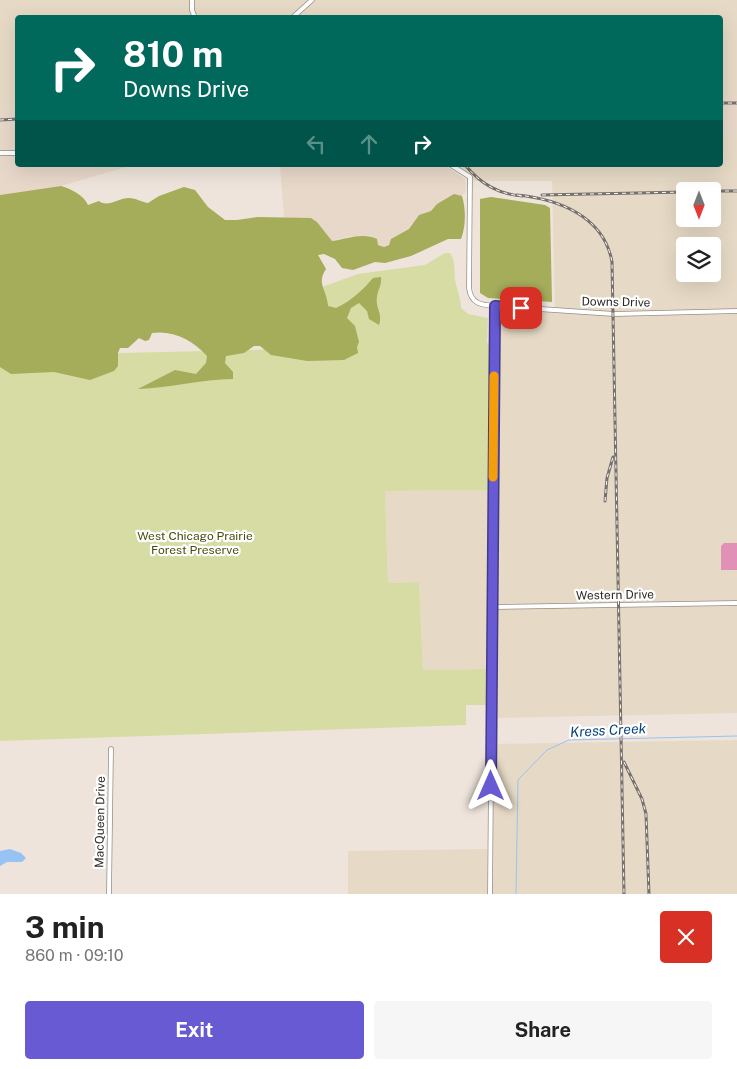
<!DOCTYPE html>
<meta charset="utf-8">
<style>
body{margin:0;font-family:"Public Sans",sans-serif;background:#f6f6f6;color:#222;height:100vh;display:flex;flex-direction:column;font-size:19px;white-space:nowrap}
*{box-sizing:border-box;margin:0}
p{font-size:16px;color:#767676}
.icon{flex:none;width:28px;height:28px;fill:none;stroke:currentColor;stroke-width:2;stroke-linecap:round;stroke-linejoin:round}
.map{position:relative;height:894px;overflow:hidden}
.sheet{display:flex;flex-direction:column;background:#fff;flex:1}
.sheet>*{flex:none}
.banner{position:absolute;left:15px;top:15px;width:708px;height:152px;border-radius:5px;box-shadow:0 5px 20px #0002;background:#00695c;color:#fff;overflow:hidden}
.needle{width:32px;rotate:180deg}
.controls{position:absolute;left:676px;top:182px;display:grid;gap:10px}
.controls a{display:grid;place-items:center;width:45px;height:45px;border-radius:5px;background:#fff;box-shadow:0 5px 20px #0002;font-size:25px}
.pin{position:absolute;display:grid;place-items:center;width:42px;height:42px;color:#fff;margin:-21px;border-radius:10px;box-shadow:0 2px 8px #0006}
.me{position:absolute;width:55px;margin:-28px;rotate:0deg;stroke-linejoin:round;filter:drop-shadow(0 0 4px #0008)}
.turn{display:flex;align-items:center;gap:18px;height:105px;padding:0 25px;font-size:22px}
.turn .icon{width:65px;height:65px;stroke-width:2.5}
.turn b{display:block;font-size:35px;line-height:42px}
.lanes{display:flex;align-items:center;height:48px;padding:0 25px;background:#0003;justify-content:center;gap:25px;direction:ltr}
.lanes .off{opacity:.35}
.round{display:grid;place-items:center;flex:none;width:52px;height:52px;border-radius:5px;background:#f6f6f6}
.head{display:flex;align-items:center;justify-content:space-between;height:85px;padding:0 25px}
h1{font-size:30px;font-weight:700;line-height:38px}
.cta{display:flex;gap:10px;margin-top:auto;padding:10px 25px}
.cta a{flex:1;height:58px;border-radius:5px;background:#685ad3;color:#fff;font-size:20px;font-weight:700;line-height:58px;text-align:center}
.cta a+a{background:#f6f6f6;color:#222}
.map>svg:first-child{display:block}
.built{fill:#e8d8ca}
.industrial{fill:#e6dac6;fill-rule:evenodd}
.green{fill:#d6dca3}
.forest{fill:#a5ac5a}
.water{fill:#97c2f4}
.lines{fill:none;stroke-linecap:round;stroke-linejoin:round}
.stream{stroke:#97c2f4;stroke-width:1}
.building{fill:#e191b5}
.street-casing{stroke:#978e86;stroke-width:5.5}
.street{stroke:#fff;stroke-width:4}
.rail-casing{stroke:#77716c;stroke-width:3}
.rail{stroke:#fff;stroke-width:1;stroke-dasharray:4;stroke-linecap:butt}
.route-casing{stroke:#443a89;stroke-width:12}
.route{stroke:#685ad3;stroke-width:9}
.slow{stroke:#f59e0b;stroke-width:9}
.labels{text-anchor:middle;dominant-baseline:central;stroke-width:4.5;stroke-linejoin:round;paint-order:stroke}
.street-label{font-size:12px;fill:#2e2a27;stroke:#fff}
.park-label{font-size:12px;fill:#484c0c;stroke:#fff}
.water-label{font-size:14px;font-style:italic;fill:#0a447c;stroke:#fff}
</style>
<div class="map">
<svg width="737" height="894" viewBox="0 0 737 894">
<rect width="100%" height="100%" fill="#eee4db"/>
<g class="built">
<path d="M 720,96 L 737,96 L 737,132 L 720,133 Z"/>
<path d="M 17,110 L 18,165 L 133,165 L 61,186 L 0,195 L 0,111 Z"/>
<path d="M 280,165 L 444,165 L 465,179 L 466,192 L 462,196 L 454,195 L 437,204 L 431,211 L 419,215 L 409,229 L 384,247 L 361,237 L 350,236 L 332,241 L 317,222 L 311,218 L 298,219 L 284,217 Z"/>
</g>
<g class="industrial">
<path d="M 0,0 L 737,0 L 737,96 L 720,96 L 720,18 L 18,18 L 17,110 L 0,111 Z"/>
<path d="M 737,132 L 737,713 L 492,718 L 497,308 L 555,313 L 552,181 L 474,181 L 470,174 L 456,165 L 720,165 L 720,133 ZM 685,191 L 712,191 L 712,219 L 685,219 ZM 685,246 L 712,246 L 712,274 L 685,274 Z"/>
<path d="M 489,490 L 487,669 L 423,670 L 419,582 L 388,583 L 385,491 Z"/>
<path d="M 737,740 L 737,894 L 492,894 L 493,744 Z"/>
<path d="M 487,849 L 487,894 L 348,894 L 348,851 Z"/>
</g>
<path class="green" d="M 445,253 L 450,253 C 456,262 454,271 455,280 C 457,290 461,298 461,308 L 468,314 L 488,318 L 487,343 L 490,343 L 489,490 L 385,491 L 388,583 L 419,582 L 423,670 L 487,669 L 487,705 L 466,705 L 466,725 L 0,741 L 0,356 L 287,349 L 322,287 L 358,274 L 425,265 Z"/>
<g class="forest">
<path d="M 61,186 C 71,189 84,195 88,205 L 99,201 C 108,208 118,198 129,198 C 136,198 141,202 148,203 L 159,196 L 184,187 L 195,190 L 208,207 L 225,220 L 237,220 L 257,217 L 311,218 L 317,222 L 332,241 C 347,239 362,232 377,239 L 378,245 L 384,247 L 389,245 L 391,239 L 409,229 L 419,215 L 431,211 L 437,204 L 454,194 L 462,196 C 466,209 466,226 461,239 L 448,239 L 411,256 L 385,263 L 375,262 L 353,270 L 342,268 L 335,259 L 324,254 L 318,255 L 326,269 C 316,284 327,290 328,306 L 336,308 C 351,301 362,291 373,278 L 381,277 C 382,285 378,289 377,297 C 375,308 383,313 379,325 L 369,319 L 367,311 L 359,303 L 351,308 L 347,318 L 355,326 L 359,342 L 357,347 L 358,353 L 344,360 L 307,361 L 271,355 L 260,346 L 254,346 L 244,353 L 226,356 L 225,363 L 233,372 L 233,379 C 201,379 170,388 138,389 L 175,370 L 196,374 L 206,363 L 207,356 C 193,340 173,330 152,333 L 149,340 L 145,341 L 139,338 L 128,348 L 120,348 L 118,353 L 118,366 L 114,371 L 90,380 L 54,372 L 11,374 L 0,367 L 0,195 Z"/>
<path d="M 491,197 L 545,205 L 550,208 L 552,302 L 488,298 L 480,293 L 480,199 Z"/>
</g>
<path class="water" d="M 10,849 L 21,853 L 26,858 L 22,862 L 7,862 L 0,866 L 0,851 Z"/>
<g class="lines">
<path class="stream" d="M 516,894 L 518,780 L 547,750 L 569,740 L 737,736"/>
</g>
<path class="building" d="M 724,543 L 737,543 L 737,570 L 721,570 L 721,546 Z"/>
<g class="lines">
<g class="street-casing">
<g id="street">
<path d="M 192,0 L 192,10 L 195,18"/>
<path d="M 292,18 L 312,0"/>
<path d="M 0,153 L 18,153"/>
<path d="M 451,165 L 470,177 L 469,288 C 471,304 481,305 495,306 L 614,314 L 737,311"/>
<path d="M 493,607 L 737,603"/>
<path d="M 109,894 L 111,749"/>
<path d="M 490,894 L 495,306"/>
</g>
</g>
<use href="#street" class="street"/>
<g class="rail-casing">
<g id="rail">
<path d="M 720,103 L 737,103"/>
<path d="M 0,120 L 18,119"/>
<path d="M 465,165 C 481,184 498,194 522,196"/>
<path d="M 709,191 L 737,191"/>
<path d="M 517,195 C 558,199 604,216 612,262 L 624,894"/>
<path d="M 542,195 L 685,192"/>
<path d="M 605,501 L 607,478 L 613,457"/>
<path d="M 624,762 L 642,799 L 646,814 L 649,894"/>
</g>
</g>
<use href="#rail" class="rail"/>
</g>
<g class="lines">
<g class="route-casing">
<path id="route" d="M 491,786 L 495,306 L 521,308"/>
</g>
<use href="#route" class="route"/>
<path class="slow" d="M 493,477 L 494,376"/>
</g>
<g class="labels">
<g class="street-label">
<text transform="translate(616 302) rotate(1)">Downs Drive</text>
<text transform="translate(615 595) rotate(-1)">Western Drive</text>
<text transform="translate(100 822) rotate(-89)">MacQueen Drive</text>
</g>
<g class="park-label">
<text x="195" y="536">West Chicago Prairie<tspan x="195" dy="14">Forest Preserve</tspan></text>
</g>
<g class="water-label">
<text transform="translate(608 730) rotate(-3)">Kress Creek</text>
</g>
</g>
</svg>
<div class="controls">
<a><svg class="needle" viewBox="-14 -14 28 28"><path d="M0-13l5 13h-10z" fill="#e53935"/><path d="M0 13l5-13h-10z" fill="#767676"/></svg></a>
<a><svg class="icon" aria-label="layers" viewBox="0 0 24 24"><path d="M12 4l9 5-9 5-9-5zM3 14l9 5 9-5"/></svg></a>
</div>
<div class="pin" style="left:521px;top:308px;background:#d93025"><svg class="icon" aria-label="arrive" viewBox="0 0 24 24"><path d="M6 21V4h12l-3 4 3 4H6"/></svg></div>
<svg class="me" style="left:491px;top:786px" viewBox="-20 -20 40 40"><path d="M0-17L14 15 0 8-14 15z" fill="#685ad3" stroke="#fff" stroke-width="4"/></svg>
<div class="banner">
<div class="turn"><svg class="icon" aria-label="right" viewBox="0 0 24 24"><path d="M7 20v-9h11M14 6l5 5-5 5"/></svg><div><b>810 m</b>Downs Drive</div></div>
<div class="lanes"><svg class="icon off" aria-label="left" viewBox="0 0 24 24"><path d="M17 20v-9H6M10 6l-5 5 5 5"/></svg><svg class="icon off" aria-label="ahead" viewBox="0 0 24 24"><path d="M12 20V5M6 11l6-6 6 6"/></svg><svg class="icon" aria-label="right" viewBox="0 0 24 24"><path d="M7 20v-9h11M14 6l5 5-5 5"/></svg></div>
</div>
</div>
<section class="sheet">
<div class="head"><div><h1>3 min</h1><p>860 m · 09:10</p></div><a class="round" style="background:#d93025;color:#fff"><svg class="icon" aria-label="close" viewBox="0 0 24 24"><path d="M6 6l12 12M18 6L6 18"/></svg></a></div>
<div class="cta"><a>Exit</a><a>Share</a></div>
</section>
